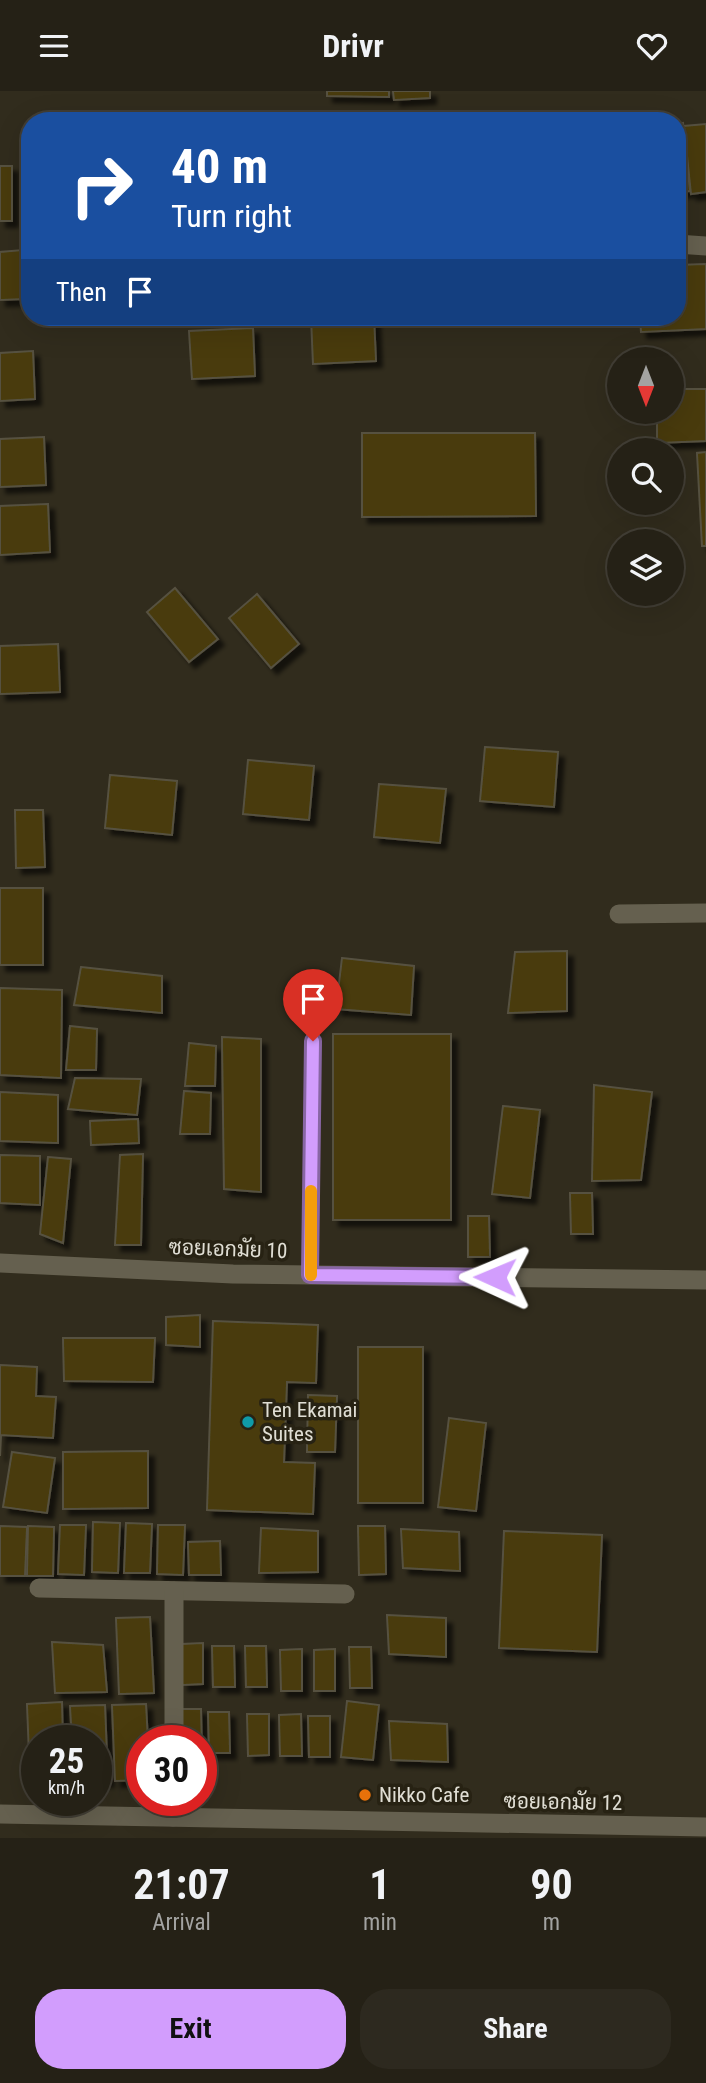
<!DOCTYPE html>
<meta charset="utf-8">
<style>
body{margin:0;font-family:"Roboto Condensed",Sarabun,sans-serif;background:#2d291f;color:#f1f3f6;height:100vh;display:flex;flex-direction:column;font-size:26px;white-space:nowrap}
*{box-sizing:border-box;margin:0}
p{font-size:23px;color:#a3a3a1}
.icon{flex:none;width:38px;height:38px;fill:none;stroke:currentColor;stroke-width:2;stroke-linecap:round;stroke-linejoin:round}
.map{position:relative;height:1747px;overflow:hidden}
.sheet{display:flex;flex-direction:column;background:#252116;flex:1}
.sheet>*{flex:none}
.guide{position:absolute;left:21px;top:21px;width:665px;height:214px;border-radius:28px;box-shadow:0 7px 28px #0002,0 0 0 2px #423e35;background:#1a4fa0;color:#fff;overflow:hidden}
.needle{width:46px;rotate:180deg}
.tools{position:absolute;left:607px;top:256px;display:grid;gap:14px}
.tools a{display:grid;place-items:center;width:77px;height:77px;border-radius:50%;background:#252116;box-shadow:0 7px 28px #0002,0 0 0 2px #423e35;font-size:35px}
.speed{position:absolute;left:21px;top:1634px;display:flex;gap:14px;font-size:35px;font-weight:700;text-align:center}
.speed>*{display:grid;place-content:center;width:91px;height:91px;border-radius:50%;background:#252116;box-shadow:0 7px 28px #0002,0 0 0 2px #423e35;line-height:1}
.speed small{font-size:18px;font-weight:400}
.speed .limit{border:10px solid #d22;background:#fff;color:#111}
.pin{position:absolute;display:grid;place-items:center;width:60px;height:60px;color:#fff;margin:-72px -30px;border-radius:50% 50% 50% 0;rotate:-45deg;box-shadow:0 0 7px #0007}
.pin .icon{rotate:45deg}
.me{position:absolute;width:77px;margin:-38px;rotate:271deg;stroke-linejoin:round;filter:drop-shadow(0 0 5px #0008)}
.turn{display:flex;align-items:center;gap:24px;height:147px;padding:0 35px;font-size:32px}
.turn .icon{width:91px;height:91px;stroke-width:2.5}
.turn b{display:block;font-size:49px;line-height:60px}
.then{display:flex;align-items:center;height:66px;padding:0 35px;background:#0003;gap:14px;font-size:26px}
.eta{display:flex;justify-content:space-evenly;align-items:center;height:119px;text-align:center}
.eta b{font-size:42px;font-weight:700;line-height:49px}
.primary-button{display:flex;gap:14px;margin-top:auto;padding:14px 35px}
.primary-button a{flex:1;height:80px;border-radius:28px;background:#d29dfd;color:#111;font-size:28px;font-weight:700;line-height:80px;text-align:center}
.primary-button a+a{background:#2d291f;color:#f1f3f6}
header{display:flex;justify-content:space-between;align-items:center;height:91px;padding:0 35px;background:#252116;font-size:32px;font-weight:700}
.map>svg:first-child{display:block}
.building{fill:#483b07;stroke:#565141;stroke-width:2;filter:url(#shadow)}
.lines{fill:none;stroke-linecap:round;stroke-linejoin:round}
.service{stroke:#65604f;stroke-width:16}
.minor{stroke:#65604f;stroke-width:19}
.tertiary{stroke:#65604f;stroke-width:19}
.route-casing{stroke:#8866a4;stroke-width:18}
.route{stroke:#d29dfd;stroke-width:12}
.slow{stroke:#f59e0b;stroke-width:12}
.culture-dot{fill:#0f9aa8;stroke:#272213;stroke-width:2.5}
.food-dot{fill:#e8710a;stroke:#272213;stroke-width:2.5}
.labels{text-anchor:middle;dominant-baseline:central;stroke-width:7;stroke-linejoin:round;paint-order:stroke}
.street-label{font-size:21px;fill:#e0ded4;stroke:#272213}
.poi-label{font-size:21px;fill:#e0ded4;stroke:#272213;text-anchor:start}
</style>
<header><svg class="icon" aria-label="menu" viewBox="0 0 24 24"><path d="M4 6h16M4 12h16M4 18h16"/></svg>Drivr<svg class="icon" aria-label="heart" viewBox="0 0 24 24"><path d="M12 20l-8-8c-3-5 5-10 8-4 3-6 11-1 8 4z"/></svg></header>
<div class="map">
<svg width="706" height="1747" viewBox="0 0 706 1747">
<defs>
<filter id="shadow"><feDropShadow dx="6" dy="6" stdDeviation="2" flood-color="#0009"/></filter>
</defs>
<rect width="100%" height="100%" fill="#312c1d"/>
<g class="building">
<path d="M 327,0 L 389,0 L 389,6 L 327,5 Z"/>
<path d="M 393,0 L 430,0 L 430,7 L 394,9 Z"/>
<path d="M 683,32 L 690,100 L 677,101 L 677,33 Z"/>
<path d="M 706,33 L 706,101 L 691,103 L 684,35 Z"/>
<rect x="0" y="75" width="12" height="55"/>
<path d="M 23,159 L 25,208 L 0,209 L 0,161 Z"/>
<path d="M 706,173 L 706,238 L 641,241 L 640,226 L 677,226 L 677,174 Z"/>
<path d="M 311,226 L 374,226 L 376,270 L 313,273 Z"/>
<path d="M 253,237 L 255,285 L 192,288 L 189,240 Z"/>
<path d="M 33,260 L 35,308 L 0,310 L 0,262 Z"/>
<path d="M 672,298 L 706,298 L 706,350 L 657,352 L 657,320 L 672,320 Z"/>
<path d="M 362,342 L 535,342 L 536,425 L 362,426 Z"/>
<path d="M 44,346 L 46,394 L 0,396 L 0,348 Z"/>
<path d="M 706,361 L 706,455 L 702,455 L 697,362 Z"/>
<path d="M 48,413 L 50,461 L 0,464 L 0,415 Z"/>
<path d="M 175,497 L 218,548 L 189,571 L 147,521 Z"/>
<path d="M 257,503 L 299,553 L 271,577 L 229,527 Z"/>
<path d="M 58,553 L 60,601 L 0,603 L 0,555 Z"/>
<path d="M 485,656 L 558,661 L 554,716 L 480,710 Z"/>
<path d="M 248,669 L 314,675 L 309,729 L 243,723 Z"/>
<path d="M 110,684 L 177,690 L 172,744 L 105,737 Z"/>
<path d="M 379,693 L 446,698 L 440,752 L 374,746 Z"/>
<path d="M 15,719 L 43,719 L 45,776 L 16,777 Z"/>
<rect x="0" y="797" width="43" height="77"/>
<path d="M 567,860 L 567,920 L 508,922 L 515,861 Z"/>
<path d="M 342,867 L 414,875 L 411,924 L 336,918 Z"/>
<path d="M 81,876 L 162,885 L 162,922 L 74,914 Z"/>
<path d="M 0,897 L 62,899 L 61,987 L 0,984 Z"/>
<path d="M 70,935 L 97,938 L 96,979 L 66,979 Z"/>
<rect x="333" y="943" width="118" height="186"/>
<path d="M 222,946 L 261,948 L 261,1101 L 224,1098 Z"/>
<path d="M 189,952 L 216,955 L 215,995 L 185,995 Z"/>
<path d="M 75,987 L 141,988 L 137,1024 L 68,1018 Z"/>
<path d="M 594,994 L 652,1001 L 641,1089 L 592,1090 Z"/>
<path d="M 184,1000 L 211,1002 L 210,1043 L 180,1043 Z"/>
<path d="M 0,1001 L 58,1004 L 58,1052 L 0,1050 Z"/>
<path d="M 503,1015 L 540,1019 L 530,1107 L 492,1103 Z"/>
<path d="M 138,1028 L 139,1052 L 91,1054 L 90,1030 Z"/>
<path d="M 143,1063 L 141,1154 L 115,1154 L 120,1064 Z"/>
<path d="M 0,1064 L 40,1065 L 40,1114 L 0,1112 Z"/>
<path d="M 48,1066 L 71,1068 L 63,1152 L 40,1143 Z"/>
<path d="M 570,1102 L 592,1102 L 593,1143 L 571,1143 Z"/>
<path d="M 468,1125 L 489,1125 L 490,1166 L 468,1166 Z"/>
<path d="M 200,1224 L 200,1256 L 166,1254 L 166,1226 Z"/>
<path d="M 213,1230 L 318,1234 L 316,1292 L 287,1291 L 284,1371 L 315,1372 L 313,1423 L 207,1419 Z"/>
<path d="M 63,1247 L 155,1247 L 153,1291 L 64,1290 Z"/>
<rect x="358" y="1256" width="65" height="156"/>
<path d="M 0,1274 L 37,1276 L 36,1305 L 56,1306 L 53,1347 L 1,1344 L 0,1365 Z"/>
<path d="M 308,1304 L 337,1305 L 335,1361 L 307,1361 Z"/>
<path d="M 449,1327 L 486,1332 L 476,1420 L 438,1416 Z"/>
<path d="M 148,1360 L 148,1417 L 63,1418 L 63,1361 Z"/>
<path d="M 12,1361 L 55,1367 L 47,1422 L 3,1416 Z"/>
<path d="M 93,1431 L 120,1432 L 118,1482 L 92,1481 Z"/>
<path d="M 126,1432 L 152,1433 L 150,1482 L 124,1482 Z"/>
<path d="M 60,1434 L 86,1434 L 84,1484 L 58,1483 Z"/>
<path d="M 158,1434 L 185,1434 L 183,1484 L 157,1483 Z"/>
<path d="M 0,1435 L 27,1436 L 25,1485 L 0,1485 Z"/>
<path d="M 28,1435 L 54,1436 L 53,1485 L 27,1485 Z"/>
<path d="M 358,1435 L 385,1435 L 386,1483 L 359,1484 Z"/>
<path d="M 261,1437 L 318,1440 L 318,1481 L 259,1482 Z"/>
<path d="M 401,1438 L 459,1441 L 460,1480 L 403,1477 Z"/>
<path d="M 504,1440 L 602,1444 L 597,1561 L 499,1557 Z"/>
<path d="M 220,1450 L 221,1484 L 189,1484 L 188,1451 Z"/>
<path d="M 387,1524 L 446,1527 L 446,1566 L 389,1563 Z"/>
<path d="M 150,1526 L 154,1602 L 119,1603 L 116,1527 Z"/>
<path d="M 52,1551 L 103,1554 L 107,1601 L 55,1602 Z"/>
<path d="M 203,1552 L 203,1593 L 182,1594 L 182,1553 Z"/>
<path d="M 212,1555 L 234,1555 L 235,1596 L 213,1596 Z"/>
<path d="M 245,1555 L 266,1555 L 267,1596 L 246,1596 Z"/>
<path d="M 349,1556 L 371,1556 L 372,1597 L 350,1597 Z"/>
<path d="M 302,1558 L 302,1600 L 281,1600 L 280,1559 Z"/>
<path d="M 335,1558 L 335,1600 L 314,1600 L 314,1559 Z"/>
<path d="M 347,1610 L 379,1614 L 373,1669 L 341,1666 Z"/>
<path d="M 62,1611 L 63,1650 L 37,1650 L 37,1689 L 30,1689 L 27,1613 Z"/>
<path d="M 146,1613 L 148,1650 L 142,1650 L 142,1689 L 115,1690 L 112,1614 Z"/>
<path d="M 105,1614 L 108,1690 L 96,1690 L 96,1650 L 72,1650 L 70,1615 Z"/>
<path d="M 180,1618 L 201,1618 L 202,1659 L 201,1650 L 180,1650 Z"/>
<path d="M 208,1621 L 229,1621 L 230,1662 L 209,1662 Z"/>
<path d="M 247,1623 L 269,1623 L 269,1664 L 248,1665 Z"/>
<path d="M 301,1623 L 302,1665 L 280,1665 L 279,1624 Z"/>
<path d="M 308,1625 L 330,1625 L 330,1666 L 309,1666 Z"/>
<path d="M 389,1630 L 447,1633 L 448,1671 L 391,1669 Z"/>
</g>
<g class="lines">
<path class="service" d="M 310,1184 L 313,950"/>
<g class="minor">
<path d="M 677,153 L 706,155"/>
<path d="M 619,823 L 706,822"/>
<path d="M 0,1172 L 233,1183 L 706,1189"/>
<path d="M 39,1497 L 345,1503"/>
<path d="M 174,1650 L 174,1500"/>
<path d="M 173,1726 L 173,1710"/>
</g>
<path class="tertiary" d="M 0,1723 L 706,1736"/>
</g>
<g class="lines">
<g class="route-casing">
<path id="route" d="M 313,950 L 310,1184 L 495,1186"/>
</g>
<use href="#route" class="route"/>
<path class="slow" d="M 311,1184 L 311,1100"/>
</g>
<circle class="culture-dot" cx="248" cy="1331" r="7"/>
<circle class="food-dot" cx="365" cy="1704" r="7"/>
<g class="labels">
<g class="street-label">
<text transform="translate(228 1158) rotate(2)">ซอยเอกมัย 10</text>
<text transform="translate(563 1711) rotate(1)">ซอยเอกมัย 12</text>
</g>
<g class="poi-label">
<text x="262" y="1319">Ten Ekamai<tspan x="262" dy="24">Suites</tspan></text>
<text x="379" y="1704">Nikko Cafe</text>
</g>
</g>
</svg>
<div class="tools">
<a><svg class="needle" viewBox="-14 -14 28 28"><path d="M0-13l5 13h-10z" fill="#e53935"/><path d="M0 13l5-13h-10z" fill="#a3a3a1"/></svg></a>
<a><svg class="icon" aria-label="search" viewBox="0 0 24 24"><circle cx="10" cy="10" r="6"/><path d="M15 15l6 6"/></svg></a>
<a><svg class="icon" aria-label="layers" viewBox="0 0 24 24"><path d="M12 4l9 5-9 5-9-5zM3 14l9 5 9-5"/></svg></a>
</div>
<div class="speed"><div>25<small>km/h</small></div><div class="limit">30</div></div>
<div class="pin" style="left:313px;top:950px;background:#d93025"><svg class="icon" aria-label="arrive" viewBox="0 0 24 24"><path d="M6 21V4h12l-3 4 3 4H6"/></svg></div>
<svg class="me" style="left:495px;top:1186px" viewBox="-20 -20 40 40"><path d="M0-17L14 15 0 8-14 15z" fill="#d29dfd" stroke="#fff" stroke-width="4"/></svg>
<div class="guide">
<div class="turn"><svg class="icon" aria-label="right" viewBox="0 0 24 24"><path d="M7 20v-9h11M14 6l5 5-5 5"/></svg><div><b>40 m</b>Turn right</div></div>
<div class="then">Then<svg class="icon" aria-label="arrive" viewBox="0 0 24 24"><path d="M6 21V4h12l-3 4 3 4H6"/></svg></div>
</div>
</div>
<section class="sheet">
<div class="eta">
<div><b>21:07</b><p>Arrival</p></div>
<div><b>1</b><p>min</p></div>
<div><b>90</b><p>m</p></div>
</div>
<div class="primary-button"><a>Exit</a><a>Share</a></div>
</section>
